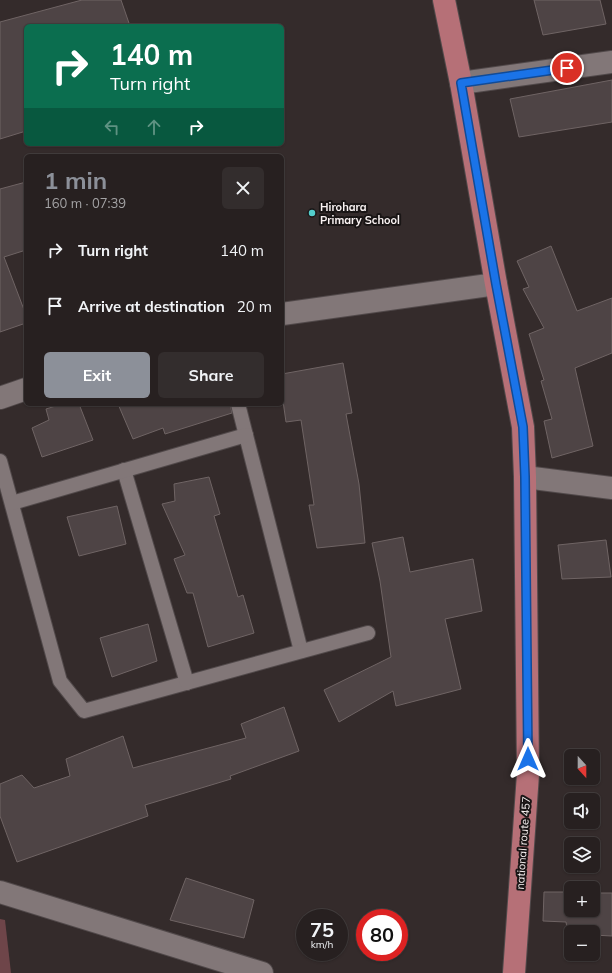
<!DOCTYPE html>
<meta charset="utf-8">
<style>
body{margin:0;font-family:Mulish,sans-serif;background:#332d2d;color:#f1f3f6;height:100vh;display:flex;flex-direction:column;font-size:15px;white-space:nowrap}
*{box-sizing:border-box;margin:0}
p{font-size:13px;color:#a4a3a5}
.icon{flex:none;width:22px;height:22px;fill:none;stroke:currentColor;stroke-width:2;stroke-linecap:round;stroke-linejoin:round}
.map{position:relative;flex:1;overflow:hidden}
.sheet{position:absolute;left:24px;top:154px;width:260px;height:252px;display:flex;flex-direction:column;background:#272020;border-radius:6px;box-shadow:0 1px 3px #0004,0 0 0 1px #433e3e}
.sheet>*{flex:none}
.hud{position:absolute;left:24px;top:24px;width:260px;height:122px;border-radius:6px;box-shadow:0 1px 3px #0004,0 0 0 1px #433e3e;background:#0b6e4f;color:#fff;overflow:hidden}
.needle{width:26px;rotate:159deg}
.fabs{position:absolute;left:564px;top:749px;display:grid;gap:8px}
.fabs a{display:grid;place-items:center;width:36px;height:36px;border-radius:6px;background:#272020;box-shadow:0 1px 3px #0004,0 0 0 1px #433e3e;font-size:20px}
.speed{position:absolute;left:296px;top:909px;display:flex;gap:8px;font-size:20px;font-weight:700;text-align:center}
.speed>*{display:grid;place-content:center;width:52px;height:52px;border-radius:50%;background:#272020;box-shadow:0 1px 3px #0004,0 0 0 1px #433e3e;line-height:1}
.speed small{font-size:10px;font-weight:400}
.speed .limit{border:6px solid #d22;background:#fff;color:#111}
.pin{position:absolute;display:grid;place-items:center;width:34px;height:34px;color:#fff;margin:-17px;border:2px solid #fff;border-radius:50%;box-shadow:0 1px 4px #0007}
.me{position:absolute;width:44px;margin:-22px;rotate:0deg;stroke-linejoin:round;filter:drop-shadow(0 0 3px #0008)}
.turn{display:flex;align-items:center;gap:14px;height:84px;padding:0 20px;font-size:18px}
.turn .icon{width:52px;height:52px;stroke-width:2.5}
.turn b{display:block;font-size:28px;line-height:34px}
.lanes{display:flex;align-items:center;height:38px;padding:0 20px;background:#0003;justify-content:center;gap:20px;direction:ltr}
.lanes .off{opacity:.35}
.round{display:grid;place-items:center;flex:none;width:42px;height:42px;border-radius:6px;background:#332d2d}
.overview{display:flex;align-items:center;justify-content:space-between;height:68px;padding:0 20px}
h1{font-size:24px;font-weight:700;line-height:30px;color:#8c9099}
.button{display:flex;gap:8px;margin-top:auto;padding:8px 20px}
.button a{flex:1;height:46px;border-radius:6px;background:#8c9099;color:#fff;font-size:16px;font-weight:700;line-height:46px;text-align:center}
.button a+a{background:#332d2d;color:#f1f3f6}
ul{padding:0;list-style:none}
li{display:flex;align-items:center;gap:12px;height:56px;padding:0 20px}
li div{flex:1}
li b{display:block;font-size:15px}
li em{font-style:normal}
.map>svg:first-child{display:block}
.green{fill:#6e4549}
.building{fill:#4e4445;stroke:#6f6464}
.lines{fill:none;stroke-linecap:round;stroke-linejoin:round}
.service-casing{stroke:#51494a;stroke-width:16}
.minor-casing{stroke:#51494a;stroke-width:24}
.trunk-casing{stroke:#51494a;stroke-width:24}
.service{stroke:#827778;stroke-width:14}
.minor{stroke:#827778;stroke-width:22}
.trunk{stroke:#b67077;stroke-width:22}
.route-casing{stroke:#114b97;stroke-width:10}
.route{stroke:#1a73e8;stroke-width:7}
.poi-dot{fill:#53cdcb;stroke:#191515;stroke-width:1.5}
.labels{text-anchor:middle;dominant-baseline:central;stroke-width:4;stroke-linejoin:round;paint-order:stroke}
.poi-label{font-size:11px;font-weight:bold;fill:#faf3f3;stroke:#191515;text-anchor:start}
.street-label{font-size:11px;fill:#faf3f3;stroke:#191515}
</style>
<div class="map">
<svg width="612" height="973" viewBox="0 0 612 973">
<rect width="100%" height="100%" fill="#342b2b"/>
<path class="green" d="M 0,919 L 5,920 L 11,973 L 0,973 Z"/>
<g class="building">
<path d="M 82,0 L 121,0 L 130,26 L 26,26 L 26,131 L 0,139 L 0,22 Z"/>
<path d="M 534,0 L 600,0 L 606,24 L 543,35 Z"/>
<path d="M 612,80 L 612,122 L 519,137 L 510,99 Z"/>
<path d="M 26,182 L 26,250 L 4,257 L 26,315 L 26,323 L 0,332 L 0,189 Z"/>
<path d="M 551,246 L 577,311 L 612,298 L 612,353 L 575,368 L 593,446 L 552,458 L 544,421 L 552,419 L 541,381 L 544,380 L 529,334 L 544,328 L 523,289 L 529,287 L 517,261 Z"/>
<path d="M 343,363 L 352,413 L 346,414 L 359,484 L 365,543 L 317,548 L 309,505 L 314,505 L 301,420 L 286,422 L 282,394 L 282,374 Z"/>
<path d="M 62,404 L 79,404 L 93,440 L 42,457 L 32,428 L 49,420 L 46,409 Z"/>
<path d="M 118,404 L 230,404 L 232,413 L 165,434 L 163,428 L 133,439 Z"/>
<path d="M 209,477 L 220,514 L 214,516 L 238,597 L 243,595 L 254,633 L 208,647 L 193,593 L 187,593 L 174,559 L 185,555 L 162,504 L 175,501 L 174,484 Z"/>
<path d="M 117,506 L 126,544 L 79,556 L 67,517 Z"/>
<path d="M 403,537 L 410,572 L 473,559 L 482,611 L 445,619 L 461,689 L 396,706 L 393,691 L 339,722 L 324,690 L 391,657 L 380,581 L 372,543 Z"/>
<path d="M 606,540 L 611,577 L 562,579 L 558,545 Z"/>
<path d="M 148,624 L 157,661 L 112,677 L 100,638 Z"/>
<path d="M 284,707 L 299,751 L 230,776 L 231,779 L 145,805 L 148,816 L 17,862 L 0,816 L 0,784 L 22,775 L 34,788 L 70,776 L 66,759 L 123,736 L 133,768 L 246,738 L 241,724 Z"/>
<path d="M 186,878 L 254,900 L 244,938 L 170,920 Z"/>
<path d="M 544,892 L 571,892 L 571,910 L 593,910 L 593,893 L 612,893 L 612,936 L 593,935 L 593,932 L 571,932 L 571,934 L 568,934 L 566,922 L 543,921 Z"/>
</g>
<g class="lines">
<g class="service-casing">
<g id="service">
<path d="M 238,404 L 301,651"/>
<path d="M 0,461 L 60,681 L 84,711 L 368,633"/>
<path d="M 124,470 L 187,683"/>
<path d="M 12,503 L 246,435"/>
</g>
</g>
<g class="minor-casing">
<g id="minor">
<path d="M 461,83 L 612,62"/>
<path d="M 282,314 L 496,284"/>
<path d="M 0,398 L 26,389"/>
<path d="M 525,477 L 612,488"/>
<path d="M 0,892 L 262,973"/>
</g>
</g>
<g class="trunk-casing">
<path id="trunk" d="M 444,0 L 461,83 L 496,284 L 523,427 L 525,477 L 528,774 L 514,973"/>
</g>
<use href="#service" class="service"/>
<use href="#minor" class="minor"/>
<use href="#trunk" class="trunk"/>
</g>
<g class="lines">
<g class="route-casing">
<path id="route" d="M 528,759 L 525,477 L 523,427 L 496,284 L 461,83 L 567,68"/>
</g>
<use href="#route" class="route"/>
</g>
<circle class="poi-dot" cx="312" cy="213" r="4"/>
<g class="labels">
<g class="poi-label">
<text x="320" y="207">Hirohara<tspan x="320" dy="13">Primary School</tspan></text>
</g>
<g class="street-label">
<text transform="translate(523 843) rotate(-86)">national route 457</text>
</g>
</g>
</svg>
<div class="fabs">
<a><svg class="needle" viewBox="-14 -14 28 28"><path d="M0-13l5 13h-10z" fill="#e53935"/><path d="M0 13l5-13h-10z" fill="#a4a3a5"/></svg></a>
<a><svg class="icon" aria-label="sound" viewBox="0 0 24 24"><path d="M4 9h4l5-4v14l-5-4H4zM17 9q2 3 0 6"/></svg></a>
<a><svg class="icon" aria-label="layers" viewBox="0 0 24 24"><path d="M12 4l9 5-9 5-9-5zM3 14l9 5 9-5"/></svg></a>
<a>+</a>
<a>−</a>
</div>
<div class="speed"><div>75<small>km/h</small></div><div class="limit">80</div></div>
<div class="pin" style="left:567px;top:68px;background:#d93025"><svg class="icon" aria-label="arrive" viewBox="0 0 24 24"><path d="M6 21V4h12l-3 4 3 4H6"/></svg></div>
<svg class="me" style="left:528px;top:759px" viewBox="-20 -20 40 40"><path d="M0-17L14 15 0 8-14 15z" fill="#1a73e8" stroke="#fff" stroke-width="4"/></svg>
<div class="hud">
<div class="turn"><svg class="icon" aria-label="right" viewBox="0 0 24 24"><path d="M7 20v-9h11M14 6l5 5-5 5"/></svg><div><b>140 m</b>Turn right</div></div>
<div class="lanes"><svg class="icon off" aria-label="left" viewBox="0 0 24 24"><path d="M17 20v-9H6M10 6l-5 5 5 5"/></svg><svg class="icon off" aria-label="ahead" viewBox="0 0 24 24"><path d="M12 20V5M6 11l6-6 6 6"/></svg><svg class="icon" aria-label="right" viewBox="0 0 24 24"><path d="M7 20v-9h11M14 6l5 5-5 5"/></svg></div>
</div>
<section class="sheet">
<div class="overview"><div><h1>1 min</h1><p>160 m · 07:39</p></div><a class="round"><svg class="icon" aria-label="close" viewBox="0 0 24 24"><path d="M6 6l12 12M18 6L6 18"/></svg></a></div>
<ul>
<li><svg class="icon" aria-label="right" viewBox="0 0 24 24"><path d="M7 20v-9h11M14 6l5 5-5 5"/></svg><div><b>Turn right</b></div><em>140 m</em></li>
<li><svg class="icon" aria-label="arrive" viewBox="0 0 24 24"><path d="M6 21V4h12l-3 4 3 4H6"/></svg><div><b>Arrive at destination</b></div><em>20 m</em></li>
</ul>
<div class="button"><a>Exit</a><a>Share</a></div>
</section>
</div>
